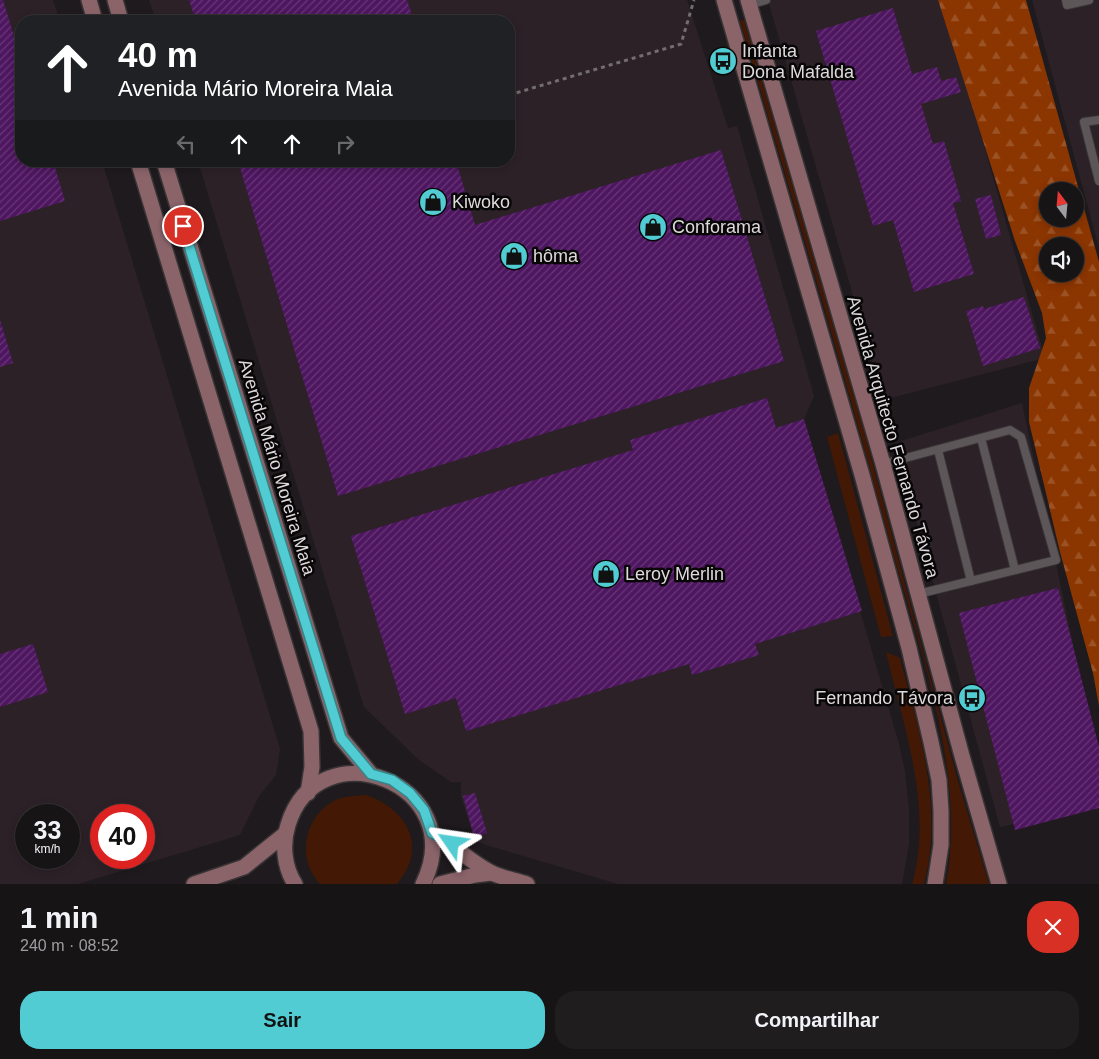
<!DOCTYPE html>
<html lang="pt">
<meta charset="utf-8">
<style>
body{margin:0;font-family:Helvetica,sans-serif;background:#201d1f;color:#f1f3f6;height:100vh;display:flex;flex-direction:column;font-size:19px;white-space:nowrap}
*{box-sizing:border-box;margin:0}
p{font-size:16px;color:#9e9ea1}
.icon{flex:none;width:28px;height:28px;fill:none;stroke:currentColor;stroke-width:2;stroke-linecap:round;stroke-linejoin:round}
.map{position:relative;height:884px;overflow:hidden}
.drawer{display:flex;flex-direction:column;background:#171416;flex:1}
.drawer>*{flex:none}
.guide{position:absolute;left:15px;top:15px;width:500px;height:152px;border-radius:20px;box-shadow:0 2px 8px #0003,0 0 0 1px #363335;background:#202124;color:#fff;overflow:hidden}
.needle{width:32px;rotate:344deg}
.controls{position:absolute;left:1039px;top:182px;display:grid;gap:10px}
.controls a{display:grid;place-items:center;width:45px;height:45px;border-radius:50%;background:#171416;box-shadow:0 2px 8px #0003,0 0 0 1px #363335;font-size:25px}
.speed{position:absolute;left:15px;top:804px;display:flex;gap:10px;font-size:25px;font-weight:700;text-align:center}
.speed>*{display:grid;place-content:center;width:65px;height:65px;border-radius:50%;background:#171416;box-shadow:0 2px 8px #0003,0 0 0 1px #363335;line-height:1}
.speed small{font-size:12px;font-weight:400}
.speed .limit{border:8px solid #d22;background:#fff;color:#111}
.pin{position:absolute;display:grid;place-items:center;width:42px;height:42px;color:#fff;margin:-21px;border:2px solid #fff;border-radius:50%;box-shadow:0 1px 5px #0007}
.me{position:absolute;width:55px;margin:-28px;rotate:302deg;stroke-linejoin:round;filter:drop-shadow(0 0 4px #0008)}
.turn{display:flex;align-items:center;gap:18px;height:105px;padding:0 20px;font-size:22px}
.turn .icon{width:65px;height:65px;stroke-width:2.5}
.turn b{display:block;font-size:35px;line-height:42px}
.lanes{display:flex;align-items:center;height:48px;padding:0 20px;background:#0003;justify-content:center;gap:25px;direction:ltr}
.lanes .off{opacity:.35}
.round{display:grid;place-items:center;flex:none;width:52px;height:52px;border-radius:20px;background:#201d1f}
.summary{display:flex;align-items:center;justify-content:space-between;height:85px;padding:0 20px}
h1{font-size:30px;font-weight:600;line-height:38px}
.primary-button{display:flex;gap:10px;margin-top:auto;padding:10px 20px}
.primary-button a{flex:1;height:58px;border-radius:20px;background:#51ccd3;color:#111;font-size:20px;font-weight:600;line-height:58px;text-align:center}
.primary-button a+a{background:#201d1f;color:#f1f3f6}
.map>svg:first-child{display:block}
.built{fill:#2c2127;fill-rule:evenodd}
.grass{fill:#431905}
.forest{fill:url(#forest-firs);fill-rule:evenodd}
.building{fill:url(#building-hatch)}
.lines{fill:none;stroke-linecap:round;stroke-linejoin:round}
.lane-casing{stroke:#383436;stroke-width:10}
.secondary-casing{stroke:#383436;stroke-width:18}
.path{stroke:#726e70;stroke-width:3;stroke-dasharray:4 4;stroke-linecap:butt}
.lane{stroke:#5d5659;stroke-width:8}
.secondary{stroke:#8b646a;stroke-width:15}
.route-casing{stroke:#358589;stroke-width:12}
.route{stroke:#51ccd3;stroke-width:9}
.labels{text-anchor:middle;dominant-baseline:central;stroke-width:5;stroke-linejoin:round;paint-order:stroke}
.poi-label{font-size:18px;fill:#dedadc;stroke:#080607;text-anchor:start}
.street-label{font-size:18px;fill:#dedadc;stroke:#080607}
</style>
<div class="map">
<svg width="1099" height="884" viewBox="0 0 1099 884">
<defs>
<pattern id="forest-firs" width="22" height="20" patternUnits="userSpaceOnUse" patternTransform="scale(1.25)"><rect width="22" height="20" fill="#8b3500"/><path d="M5 1l3.5 6h-7zM16 11l3.5 6h-7z" fill="#9b5225"/></pattern>
<pattern id="building-hatch" width="6" height="6" patternUnits="userSpaceOnUse" patternTransform="scale(1.25)"><rect width="6" height="6" fill="#4e1660"/><path d="M-1 1l2-2M0 6l6-6M5 7l2-2" fill="none" stroke="#673776"/></pattern>
</defs>
<rect width="100%" height="100%" fill="#1f1a1d"/>
<g class="built">
<path d="M 0,0 L 53,0 L 60,21 L 21,21 L 21,161 L 102,161 L 280,749 L 276,775 L 259,796 L 240,835 L 78,884 L 0,884 ZM 26,815 L 69,815 L 69,858 L 26,858 ZM 101,815 L 144,815 L 144,858 L 101,858 Z"/>
<path d="M 149,0 L 687,0 L 728,128 L 737,126 L 814,396 L 804,419 L 899,744 L 905,771 L 909,811 L 909,844 L 902,884 L 618,884 L 476,842 L 461,797 L 461,782 L 451,782 L 419,760 L 364,707 L 198,161 L 509,161 L 509,21 L 156,21 Z"/>
<path d="M 768,0 L 942,0 L 1045,358 L 883,400 Z"/>
<path d="M 1032,0 L 1099,0 L 1099,248 Z"/>
<path d="M 1022,403 L 1099,767 L 1099,806 L 1000,827 L 895,443 Z"/>
</g>
<g class="grass">
<path d="M 744,20 L 865,435 L 957,778 L 989,884 L 946,884 C 967,775 919,647 890,542 C 843,368 791,194 740,21 Z"/>
<path d="M 838,433 L 893,636 L 881,637 L 827,437 Z"/>
<path d="M 886,652 L 900,658 C 919,731 944,808 924,884 L 912,884 C 934,808 903,725 886,652 Z"/>
<path d="M 366,795 C 407,809 429,847 397,884 L 320,884 C 297,860 303,819 332,802 C 342,796 354,796 366,795 Z"/>
</g>
<path class="forest" d="M 938,0 L 1026,0 L 1099,262 L 1099,706 L 1093,673 L 1060,552 L 1029,422 L 1029,388 L 1046,338 L 1042,313 L 1015,241 ZM 1048,191 L 1075,191 L 1075,219 L 1048,219 ZM 1048,246 L 1075,246 L 1075,274 L 1048,274 Z"/>
<g class="building">
<path d="M 0,0 L 3,0 L 21,59 L 21,161 L 53,161 L 65,201 L 0,221 Z"/>
<path d="M 189,0 L 407,0 L 414,21 L 196,21 Z"/>
<path d="M 893,8 L 912,74 L 937,67 L 941,81 L 956,77 L 961,92 L 921,104 L 933,144 L 944,141 L 961,201 L 953,203 L 974,274 L 914,292 L 893,220 L 873,226 L 816,31 Z"/>
<path d="M 721,150 L 784,361 L 338,496 L 238,161 L 456,161 L 475,225 Z"/>
<path d="M 991,195 L 1001,235 L 986,239 L 975,199 Z"/>
<path d="M 1024,297 L 1040,348 L 983,366 L 966,311 L 983,306 L 984,309 Z"/>
<path d="M 0,320 L 13,363 L 0,367 Z"/>
<path d="M 767,398 L 776,428 L 804,419 L 862,611 L 755,644 L 759,655 L 692,675 L 689,664 L 466,731 L 456,698 L 405,714 L 351,536 L 633,450 L 630,440 Z"/>
<path d="M 1058,588 L 1099,747 L 1099,808 L 1015,830 L 959,613 Z"/>
<path d="M 33,644 L 48,692 L 0,707 L 0,654 Z"/>
<path d="M 475,793 L 487,833 L 474,837 L 463,796 Z"/>
</g>
<g class="lines">
<g class="lane-casing">
<g id="lane">
<path d="M 1066,0 L 1067,5 L 1089,0"/>
<path d="M 749,5 L 766,0"/>
<path d="M 1099,120 L 1084,122 L 1099,181"/>
<path d="M 981,438 L 1015,570"/>
<path d="M 938,450 L 971,581"/>
<path d="M 883,464 L 1010,430 L 1021,437 L 1056,560 L 918,594"/>
</g>
</g>
<g class="secondary-casing">
<g id="secondary">
<path d="M 89,0 L 95,21"/>
<path d="M 115,0 L 121,21"/>
<path d="M 724,0 L 862,475 L 909,648 L 931,742 L 939,780 L 941,811 L 941,845 L 935,884"/>
<path d="M 748,0 L 883,464 L 962,756 L 999,884"/>
<path d="M 138,161 L 311,731 L 312,767 L 308,793"/>
<path d="M 164,161 L 341,738 L 371,774"/>
<path d="M 432,833 C 453,844 469,861 490,872 C 501,878 515,880 527,884"/>
<path d="M 194,884 L 244,867 L 285,834"/>
<path d="M 295,884 C 284,867 282,844 288,825 C 318,726 472,783 423,884"/>
<path d="M 440,884 L 475,875 L 491,873"/>
</g>
</g>
<path class="path" d="M 509,95 L 681,44 L 694,0"/>
<use href="#lane" class="lane"/>
<use href="#secondary" class="secondary"/>
</g>
<g class="lines">
<g class="route-casing">
<path id="route" d="M 183,226 L 341,738 L 371,774 L 392,780 L 410,793 L 424,810 L 432,833 L 452,843"/>
</g>
<use href="#route" class="route"/>
</g>
<defs>
<g id="bus-disc" transform="scale(1.4375)"><circle r="9.5" fill="#51ccd3" stroke="#080607"/><path d="M-5-6H5V4H4V6H2V4H-2V6H-4V4H-5ZM-3.5-4V0h7V-4ZM-3.5 1.2v1.5H-2V1.2ZM2 1.2v1.5H3.5V1.2Z" fill="#111"/></g>
<g id="shop-disc" transform="scale(1.4375)"><circle r="9.5" fill="#51ccd3" stroke="#080607"/><path d="M-5-2.5h2.3a2.7 3.5 0 0 1 5.4 0H5L5.5 6h-11ZM-1.5-2.5h3a1.5 2.3 0 0 0-3 0Z" fill="#111"/></g>
</defs>
<g fill-rule="evenodd">
<use href="#bus-disc" x="723" y="61"/>
<use href="#shop-disc" x="433" y="202"/>
<use href="#shop-disc" x="653" y="227"/>
<use href="#shop-disc" x="514" y="256"/>
<use href="#shop-disc" x="606" y="574"/>
<use href="#bus-disc" x="972" y="698"/>
</g>
<g class="labels">
<g class="poi-label">
<text x="742" y="51">Infanta<tspan x="742" dy="21">Dona Mafalda</tspan></text>
<text x="452" y="202">Kiwoko</text>
<text x="672" y="227">Conforama</text>
<text x="533" y="256">hôma</text>
<text x="625" y="574">Leroy Merlin</text>
<text x="953" y="698" text-anchor="end">Fernando Távora</text>
</g>
<g class="street-label">
<text transform="translate(893 437) rotate(74)">Avenida Arquitecto Fernando Távora</text>
<text transform="translate(277 467) rotate(73)">Avenida Mário Moreira Maia</text>
</g>
</g>
</svg>
<div class="controls">
<a><svg class="needle" viewBox="-14 -14 28 28"><path d="M0-13l5 13h-10z" fill="#e53935"/><path d="M0 13l5-13h-10z" fill="#9e9ea1"/></svg></a>
<a><svg class="icon" aria-label="sound" viewBox="0 0 24 24"><path d="M4 9h4l5-4v14l-5-4H4zM17 9q2 3 0 6"/></svg></a>
</div>
<div class="speed"><div>33<small>km/h</small></div><div class="limit">40</div></div>
<div class="pin" style="left:183px;top:226px;background:#d93025"><svg class="icon" aria-label="arrive" viewBox="0 0 24 24"><path d="M6 21V4h12l-3 4 3 4H6"/></svg></div>
<svg class="me" style="left:452px;top:843px" viewBox="-20 -20 40 40"><path d="M0-17L14 15 0 8-14 15z" fill="#51ccd3" stroke="#fff" stroke-width="4"/></svg>
<div class="guide">
<div class="turn"><svg class="icon" aria-label="ahead" viewBox="0 0 24 24"><path d="M12 20V5M6 11l6-6 6 6"/></svg><div><b>40 m</b>Avenida Mário Moreira Maia</div></div>
<div class="lanes"><svg class="icon off" aria-label="left" viewBox="0 0 24 24"><path d="M17 20v-9H6M10 6l-5 5 5 5"/></svg><svg class="icon" aria-label="ahead" viewBox="0 0 24 24"><path d="M12 20V5M6 11l6-6 6 6"/></svg><svg class="icon" aria-label="ahead" viewBox="0 0 24 24"><path d="M12 20V5M6 11l6-6 6 6"/></svg><svg class="icon off" aria-label="right" viewBox="0 0 24 24"><path d="M7 20v-9h11M14 6l5 5-5 5"/></svg></div>
</div>
</div>
<section class="drawer">
<div class="summary"><div><h1>1 min</h1><p>240 m · 08:52</p></div><a class="round" style="background:#d93025;color:#fff"><svg class="icon" aria-label="close" viewBox="0 0 24 24"><path d="M6 6l12 12M18 6L6 18"/></svg></a></div>
<div class="primary-button"><a>Sair</a><a>Compartilhar</a></div>
</section>
